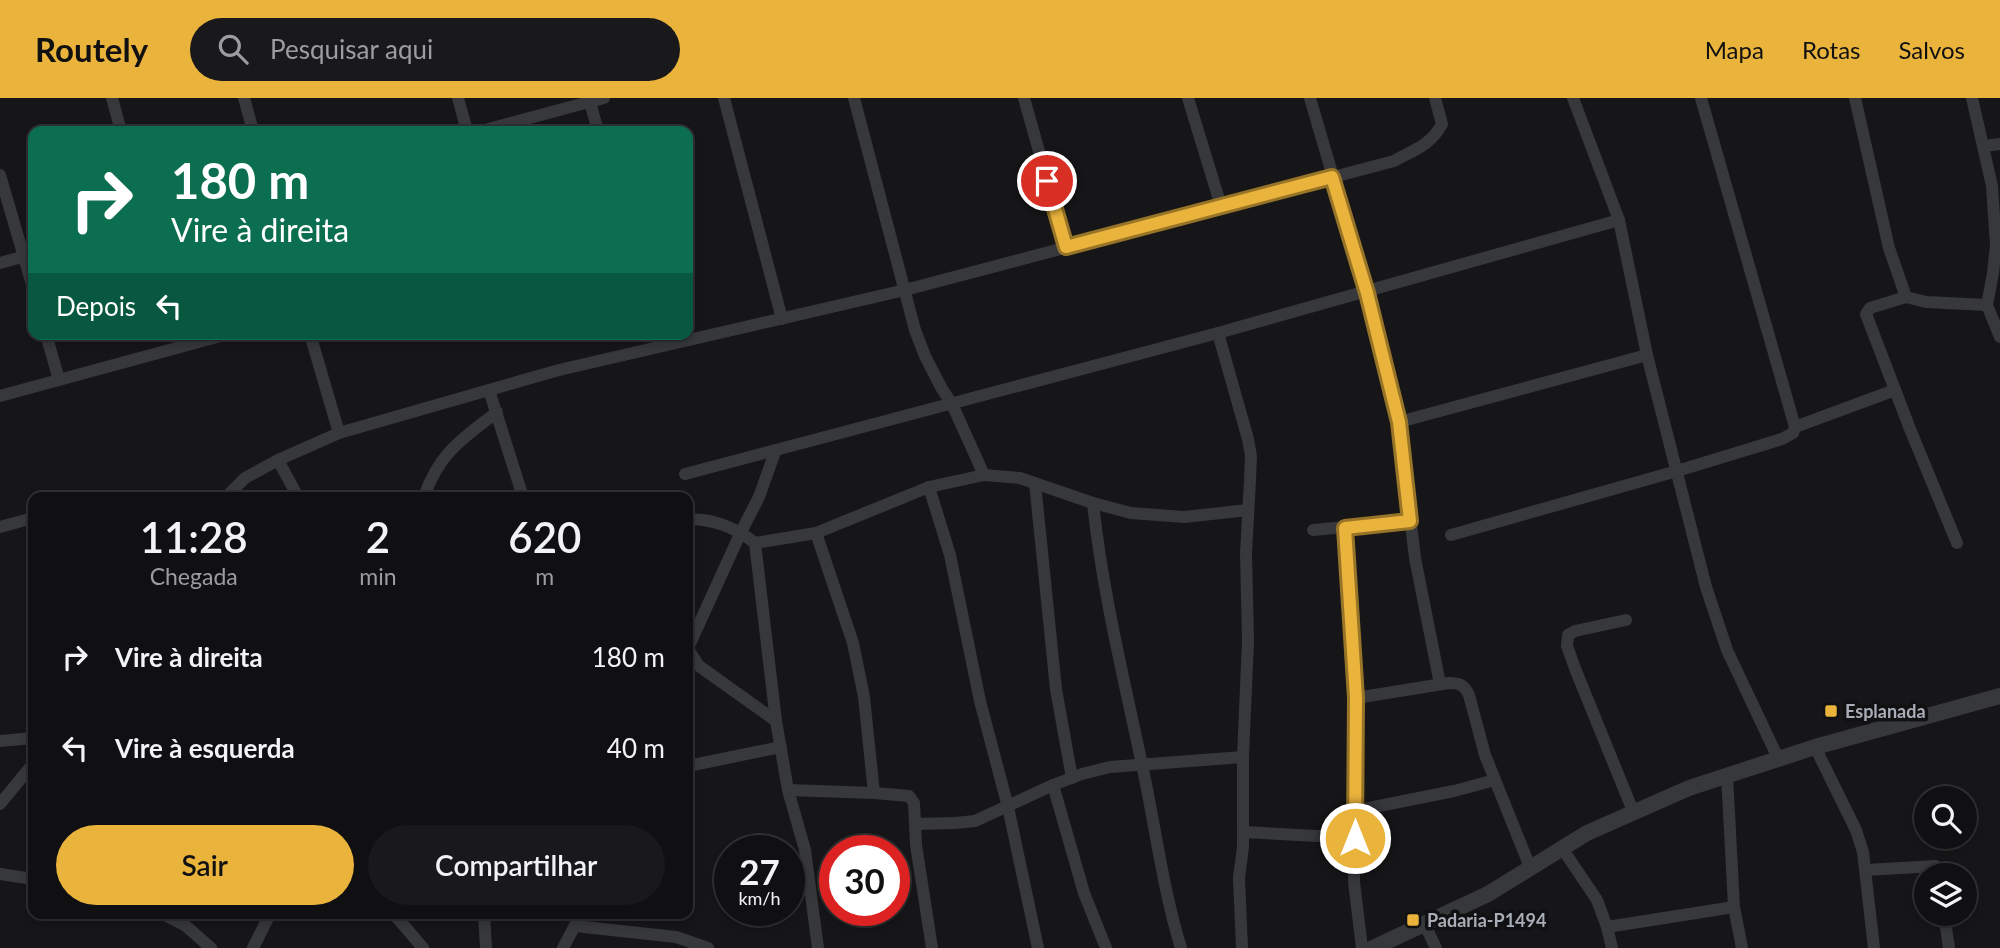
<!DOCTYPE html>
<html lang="pt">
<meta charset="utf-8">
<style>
body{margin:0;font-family:Lato,sans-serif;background:#19191b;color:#f1f3f6;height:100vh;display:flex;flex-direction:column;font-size:26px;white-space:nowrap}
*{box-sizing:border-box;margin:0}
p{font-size:23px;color:#9c9d9f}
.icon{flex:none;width:38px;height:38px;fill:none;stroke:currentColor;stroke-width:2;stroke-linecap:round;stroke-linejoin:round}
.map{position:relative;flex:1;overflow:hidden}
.side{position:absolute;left:28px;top:394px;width:665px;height:427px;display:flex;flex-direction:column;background:#101012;border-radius:14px;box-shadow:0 4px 10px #0003,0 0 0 2px #303032}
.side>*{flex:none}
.top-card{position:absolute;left:28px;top:28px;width:665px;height:214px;border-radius:14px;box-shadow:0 4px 10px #0003,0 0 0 2px #303032;background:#0b6e4f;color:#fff;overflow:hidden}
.controls{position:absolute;left:1914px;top:688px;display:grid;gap:14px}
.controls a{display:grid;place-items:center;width:63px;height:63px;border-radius:50%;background:#101012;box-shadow:0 4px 10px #0003,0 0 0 2px #303032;font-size:35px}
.speed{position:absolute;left:714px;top:737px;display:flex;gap:14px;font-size:35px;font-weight:700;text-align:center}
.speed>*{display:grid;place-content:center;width:91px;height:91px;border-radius:50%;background:#101012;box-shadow:0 4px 10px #0003,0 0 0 2px #303032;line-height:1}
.speed small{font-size:18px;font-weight:400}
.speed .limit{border:10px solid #d22;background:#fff;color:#111}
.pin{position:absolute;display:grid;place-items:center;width:60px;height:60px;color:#fff;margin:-30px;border:4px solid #fff;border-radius:50%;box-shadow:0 2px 7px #0007}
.me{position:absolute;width:77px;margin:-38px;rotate:0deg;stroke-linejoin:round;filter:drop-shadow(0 0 5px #0008)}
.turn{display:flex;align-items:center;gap:24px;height:147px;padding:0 28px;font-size:32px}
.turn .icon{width:91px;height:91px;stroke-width:2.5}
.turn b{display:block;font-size:49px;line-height:60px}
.then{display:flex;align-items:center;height:66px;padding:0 28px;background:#0003;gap:14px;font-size:26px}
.eta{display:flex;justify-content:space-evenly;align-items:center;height:119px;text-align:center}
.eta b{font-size:42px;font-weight:600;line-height:49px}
.action{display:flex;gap:14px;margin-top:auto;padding:14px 28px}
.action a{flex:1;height:80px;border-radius:42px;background:#e9b33c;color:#111;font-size:28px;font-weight:600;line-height:80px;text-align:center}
.action a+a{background:#19191b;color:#f1f3f6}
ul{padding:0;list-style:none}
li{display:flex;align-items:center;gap:21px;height:91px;padding:0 28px}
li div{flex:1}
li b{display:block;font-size:26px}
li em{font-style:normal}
header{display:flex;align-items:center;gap:42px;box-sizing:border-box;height:98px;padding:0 35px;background:#e9b33c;color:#111}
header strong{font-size:33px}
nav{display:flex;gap:38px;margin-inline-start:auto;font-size:24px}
.search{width:490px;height:63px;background:#19191b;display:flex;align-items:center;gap:18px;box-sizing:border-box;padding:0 24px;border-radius:38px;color:#9c9d9f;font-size:26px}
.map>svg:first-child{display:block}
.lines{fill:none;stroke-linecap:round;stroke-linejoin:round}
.minor{stroke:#37383c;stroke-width:12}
.tertiary{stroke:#37383c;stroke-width:16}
.route-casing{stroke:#977427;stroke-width:18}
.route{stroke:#e9b33c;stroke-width:12}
.poi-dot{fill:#e9b33c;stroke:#111113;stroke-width:2.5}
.labels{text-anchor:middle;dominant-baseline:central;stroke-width:7;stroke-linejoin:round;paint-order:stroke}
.poi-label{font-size:18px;font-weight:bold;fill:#a8adb7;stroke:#111113;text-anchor:start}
</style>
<header>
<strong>Routely</strong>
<div class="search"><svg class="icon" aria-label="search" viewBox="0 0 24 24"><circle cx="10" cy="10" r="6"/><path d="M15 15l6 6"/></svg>Pesquisar aqui</div>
<nav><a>Mapa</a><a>Rotas</a><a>Salvos</a></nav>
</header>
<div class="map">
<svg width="2000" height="850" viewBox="0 0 2000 850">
<rect width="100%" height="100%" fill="#161618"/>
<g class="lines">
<g class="minor">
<path d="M 112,0 L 121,33"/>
<path d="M 244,0 L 253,33"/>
<path d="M 458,0 L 467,33"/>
<path d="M 724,0 L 782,221"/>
<path d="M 854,0 L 915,232 L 925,258 L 942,291 L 952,306 L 984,377"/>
<path d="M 1024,0 L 1066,149"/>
<path d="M 1188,0 L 1221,108"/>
<path d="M 1310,0 L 1367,195 L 1399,324 L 1415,460 L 1440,586"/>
<path d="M 1573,0 L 1619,122 L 1647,257 L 1706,489 L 1727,552 L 1778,660"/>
<path d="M 1855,0 L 1889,150 L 1906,199"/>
<path d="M 1972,0 L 1992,88 L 1996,147 L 1993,175 L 1987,207 L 2000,239"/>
<path d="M 590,4 L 598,33"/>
<path d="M 481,33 L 604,0"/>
<path d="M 1984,48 L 2000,46"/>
<path d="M 0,77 L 33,190"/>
<path d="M 0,165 L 33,156"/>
<path d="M 1218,235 L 1248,341 L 1251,358 L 1250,382 L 1246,455 L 1248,543 L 1243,659 L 1243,749 L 1239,780 L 1242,850"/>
<path d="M 46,236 L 59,282"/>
<path d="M 310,236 L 339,335"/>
<path d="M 489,292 L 523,399"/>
<path d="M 0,298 L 228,236"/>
<path d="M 1399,324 L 1647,257"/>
<path d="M 1795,329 L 1895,292"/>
<path d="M 278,362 L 298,399"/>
<path d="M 685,376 L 1218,235 L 1619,122"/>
<path d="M 1035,385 L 1056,591 L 1072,680"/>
<path d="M 929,389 L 950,457 L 980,603 L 1008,709 L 1038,850"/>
<path d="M 226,399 L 245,380 L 278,362 L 339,335 L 489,292 L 559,272 L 905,192 L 1394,63 C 1414,52 1431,47 1442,26 L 1435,0"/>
<path d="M 424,399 C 439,355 462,341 497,314"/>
<path d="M 1093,405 C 1102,491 1123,577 1141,662 C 1155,725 1162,788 1181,850"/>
<path d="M 688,421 C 713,421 735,429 755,445 L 816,435 L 929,389 L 984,377 L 1020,380 L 1093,405 L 1131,415 L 1184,419 L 1248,412"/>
<path d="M 0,429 L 33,420"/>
<path d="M 1345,430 L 1356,600 L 1354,784 L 1362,850"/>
<path d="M 1313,432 L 1410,423"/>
<path d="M 816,435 L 853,545 L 864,599 L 874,695"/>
<path d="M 1451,437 L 1677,373 L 1782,341 L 1793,335 L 1795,329 L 1701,0"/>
<path d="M 755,445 L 776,623 L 788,692 L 805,752 L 818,850"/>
<path d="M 1957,445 L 1910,331 L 1866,216 L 1870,210 L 1906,199 L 1926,204 L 1987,207"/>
<path d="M 1626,522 L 1575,533 L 1568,537 L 1567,548 L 1576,573 L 1633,713"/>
<path d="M 688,550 L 741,434 L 759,399 L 775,354"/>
<path d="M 688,551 L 699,568 L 776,623"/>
<path d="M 1356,600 L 1449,585 C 1460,585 1464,587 1469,597 L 1485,657 L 1530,769"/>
<path d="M 0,643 L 33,640"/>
<path d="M 1815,649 L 1856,732 L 1863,754 L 1874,850"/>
<path d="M 688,668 L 781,649"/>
<path d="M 1727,677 L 1734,809 L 1742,850"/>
<path d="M 1053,687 L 1084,795 L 1106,850"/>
<path d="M 788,692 L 874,695 L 909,698 L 914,705 L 916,747 L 932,850"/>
<path d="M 0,706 L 33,666"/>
<path d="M 1354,713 L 1454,693 L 1495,682"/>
<path d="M 916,726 L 955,725 L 975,723 L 1053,687 L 1082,676 L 1110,669 L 1243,659"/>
<path d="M 1243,734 L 1355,740"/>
<path d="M 1562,750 L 1597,802 L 1607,829 L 1612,850"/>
<path d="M 1866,772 L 1936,768 L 1941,773 L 1943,777"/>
<path d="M 0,776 L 33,781"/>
<path d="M 163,816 L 186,828 L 211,850"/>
<path d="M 394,816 L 423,850"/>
<path d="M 484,816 L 486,850"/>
<path d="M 1944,816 L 1949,850"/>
<path d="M 1425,827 L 1436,850"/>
<path d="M 575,828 L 676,839 L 708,850"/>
<path d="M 1607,829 L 1734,809"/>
<path d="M 253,850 L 270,816"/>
<path d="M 563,850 L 581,816"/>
</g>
<path class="tertiary" d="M 1373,850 L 1488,796 L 1587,735 L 1689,690 L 1815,649 L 2000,598"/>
</g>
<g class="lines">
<g class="route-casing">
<path id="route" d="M 1047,83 L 1066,149 L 1332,79 L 1367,195 L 1399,324 L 1410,423 L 1345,430 L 1356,600 L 1355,740"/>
</g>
<use href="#route" class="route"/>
</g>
<g class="poi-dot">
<rect x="1824" y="606" width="14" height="14" rx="3.5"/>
<rect x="1406" y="815" width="14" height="14" rx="3.5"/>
</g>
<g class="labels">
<g class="poi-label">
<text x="1845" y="613">Esplanada</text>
<text x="1427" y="822">Padaria-P1494</text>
</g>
</g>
</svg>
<div class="controls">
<a><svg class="icon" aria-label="search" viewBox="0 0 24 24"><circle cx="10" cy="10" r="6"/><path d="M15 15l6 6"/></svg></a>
<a><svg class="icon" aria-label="layers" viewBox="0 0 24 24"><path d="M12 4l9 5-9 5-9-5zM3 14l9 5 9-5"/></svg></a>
</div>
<div class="speed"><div>27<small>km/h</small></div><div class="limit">30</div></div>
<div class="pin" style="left:1047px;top:83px;background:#d93025"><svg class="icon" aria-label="arrive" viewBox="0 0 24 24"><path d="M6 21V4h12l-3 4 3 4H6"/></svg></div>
<svg class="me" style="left:1355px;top:740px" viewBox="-20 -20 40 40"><circle r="17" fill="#e9b33c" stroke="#fff" stroke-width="3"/><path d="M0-11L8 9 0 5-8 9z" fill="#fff"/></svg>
<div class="top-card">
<div class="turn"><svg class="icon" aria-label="right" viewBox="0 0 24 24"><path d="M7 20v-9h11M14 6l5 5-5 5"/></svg><div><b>180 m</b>Vire à direita</div></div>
<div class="then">Depois<svg class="icon" aria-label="left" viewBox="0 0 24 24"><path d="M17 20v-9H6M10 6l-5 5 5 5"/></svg></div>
</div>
<section class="side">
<div class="eta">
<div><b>11:28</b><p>Chegada</p></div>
<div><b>2</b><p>min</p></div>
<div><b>620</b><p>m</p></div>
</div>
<ul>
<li><svg class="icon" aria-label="right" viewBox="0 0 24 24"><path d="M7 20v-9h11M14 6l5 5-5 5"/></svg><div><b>Vire à direita</b></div><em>180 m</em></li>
<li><svg class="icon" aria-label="left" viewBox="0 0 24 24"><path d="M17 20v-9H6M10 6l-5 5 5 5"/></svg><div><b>Vire à esquerda</b></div><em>40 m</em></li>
</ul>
<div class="action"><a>Sair</a><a>Compartilhar</a></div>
</section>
</div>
